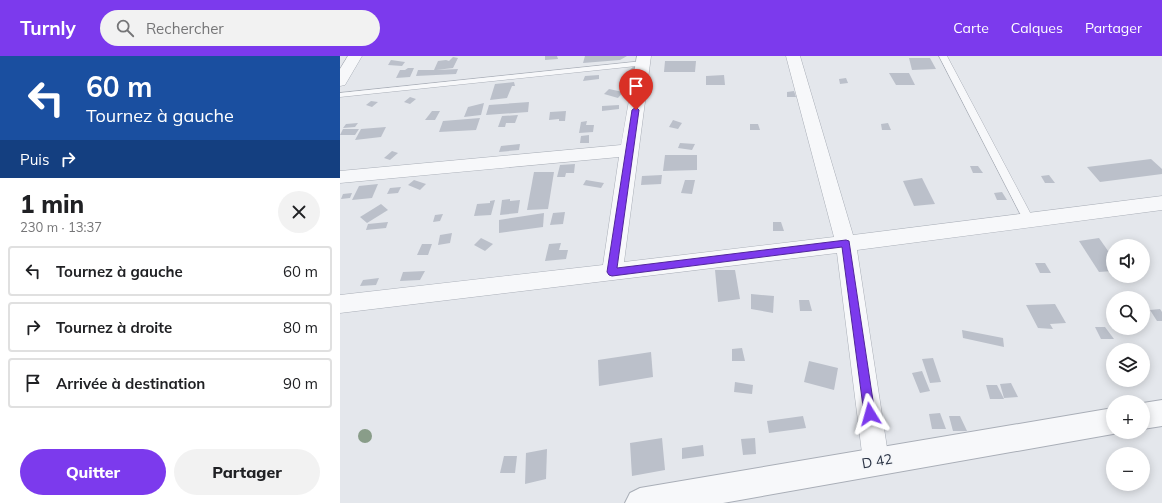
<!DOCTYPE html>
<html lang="fr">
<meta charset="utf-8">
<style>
body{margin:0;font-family:Mulish,sans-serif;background:#f2f2f2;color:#202124;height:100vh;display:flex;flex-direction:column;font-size:15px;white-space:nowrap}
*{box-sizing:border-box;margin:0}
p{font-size:13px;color:#757577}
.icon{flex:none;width:22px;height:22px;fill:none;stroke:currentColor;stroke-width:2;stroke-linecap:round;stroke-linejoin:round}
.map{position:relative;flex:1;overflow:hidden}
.panel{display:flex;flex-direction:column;background:#fff;width:340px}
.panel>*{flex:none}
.banner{background:#1a4fa0;color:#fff;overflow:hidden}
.tools{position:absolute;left:766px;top:183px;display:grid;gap:8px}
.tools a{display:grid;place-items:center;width:44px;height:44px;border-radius:50%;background:#fff;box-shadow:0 2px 10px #0003;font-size:20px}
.pin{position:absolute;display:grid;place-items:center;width:34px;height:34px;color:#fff;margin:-41px -17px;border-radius:50% 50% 50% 0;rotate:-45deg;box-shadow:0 0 4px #0007}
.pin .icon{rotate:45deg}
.me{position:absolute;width:44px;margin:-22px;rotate:352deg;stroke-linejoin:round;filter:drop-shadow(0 0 3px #0008)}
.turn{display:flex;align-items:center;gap:14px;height:84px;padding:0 20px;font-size:18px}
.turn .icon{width:52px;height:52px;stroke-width:2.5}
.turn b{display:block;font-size:28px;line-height:34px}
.then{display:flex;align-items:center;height:38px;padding:0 20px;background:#0003;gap:8px;font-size:15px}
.round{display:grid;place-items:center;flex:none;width:42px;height:42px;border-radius:21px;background:#f2f2f2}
.headline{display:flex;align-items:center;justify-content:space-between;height:68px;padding:0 20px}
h1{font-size:24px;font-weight:800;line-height:30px}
.primary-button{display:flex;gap:8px;margin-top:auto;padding:8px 20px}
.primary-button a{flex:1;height:46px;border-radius:24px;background:#7c3aed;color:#fff;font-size:16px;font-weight:800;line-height:46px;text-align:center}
.primary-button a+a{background:#f2f2f2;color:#202124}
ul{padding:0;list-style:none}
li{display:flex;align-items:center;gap:12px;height:50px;margin:0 8px 6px;padding:0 12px;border:2px solid #e0e0e0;border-radius:4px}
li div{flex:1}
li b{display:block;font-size:15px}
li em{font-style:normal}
header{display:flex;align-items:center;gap:24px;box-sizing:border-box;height:56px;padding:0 20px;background:#7c3aed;color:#fff}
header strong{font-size:19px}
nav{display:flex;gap:22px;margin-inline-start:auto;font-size:14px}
.search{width:280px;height:36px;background:#f2f2f2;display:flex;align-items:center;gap:10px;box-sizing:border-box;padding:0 14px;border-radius:22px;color:#757577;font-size:15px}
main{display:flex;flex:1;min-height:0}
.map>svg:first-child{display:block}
.building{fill:#bbc0ca}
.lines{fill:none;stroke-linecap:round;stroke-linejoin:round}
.service-casing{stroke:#a9aeb7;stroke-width:1}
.minor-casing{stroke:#a9aeb7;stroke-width:1}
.tertiary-casing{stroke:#a9aeb7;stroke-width:2}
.service{fill:#f7f8fa;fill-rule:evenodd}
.minor{fill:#f7f8fa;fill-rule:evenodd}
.tertiary{fill:#f7f8fa;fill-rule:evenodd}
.tree{fill:#899d89}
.route{fill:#7c3aed;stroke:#51269a}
.labels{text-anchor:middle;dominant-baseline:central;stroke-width:3.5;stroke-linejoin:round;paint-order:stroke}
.near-street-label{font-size:14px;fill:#2b3445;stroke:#f4f6f9}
</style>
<header>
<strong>Turnly</strong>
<div class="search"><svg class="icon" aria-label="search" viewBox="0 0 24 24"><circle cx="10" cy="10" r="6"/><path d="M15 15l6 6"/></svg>Rechercher</div>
<nav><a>Carte</a><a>Calques</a><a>Partager</a></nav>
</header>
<main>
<section class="panel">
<div class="banner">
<div class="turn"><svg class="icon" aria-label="left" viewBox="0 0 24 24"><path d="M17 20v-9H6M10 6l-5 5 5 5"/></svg><div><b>60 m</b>Tournez à gauche</div></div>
<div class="then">Puis<svg class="icon" aria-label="right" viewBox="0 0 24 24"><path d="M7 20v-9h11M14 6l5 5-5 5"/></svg></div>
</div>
<div class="headline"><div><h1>1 min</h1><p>230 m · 13:37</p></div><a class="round"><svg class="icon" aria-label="close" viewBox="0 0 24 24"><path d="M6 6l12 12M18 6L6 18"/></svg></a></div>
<ul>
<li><svg class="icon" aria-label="left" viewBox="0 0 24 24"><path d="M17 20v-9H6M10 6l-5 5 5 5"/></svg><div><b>Tournez à gauche</b></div><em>60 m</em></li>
<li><svg class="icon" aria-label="right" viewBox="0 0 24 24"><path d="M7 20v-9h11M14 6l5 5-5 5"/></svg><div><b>Tournez à droite</b></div><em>80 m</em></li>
<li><svg class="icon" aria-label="arrive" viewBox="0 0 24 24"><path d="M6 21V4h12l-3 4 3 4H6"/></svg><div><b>Arrivée à destination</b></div><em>90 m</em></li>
</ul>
<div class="primary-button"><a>Quitter</a><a>Partager</a></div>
</section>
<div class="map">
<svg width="822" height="447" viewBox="0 0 822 447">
<rect width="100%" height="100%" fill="#e4e7ec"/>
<g class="building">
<path d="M 205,0 L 217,0 L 218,3 L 205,4 Z"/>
<path d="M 245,0 L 287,0 L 280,4 L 243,7 Z"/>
<path d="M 113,1 L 118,2 L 113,12 L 96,14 L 118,13 L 116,18 L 76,20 L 78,14 L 94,14 L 98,5 L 106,4 L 109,5 Z"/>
<path d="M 569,2 L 590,2 L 596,13 L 572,14 Z"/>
<path d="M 51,4 L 65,6 L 62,10 L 48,9 Z"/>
<path d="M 325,5 L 356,5 L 355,16 L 324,16 Z"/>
<path d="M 293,11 L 302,13 L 292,23 L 283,20 Z"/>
<path d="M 68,12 L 74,12 L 70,21 L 56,22 L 60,14 L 65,14 Z"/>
<path d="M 549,17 L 569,17 L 575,29 L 556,29 Z"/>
<path d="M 259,19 L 259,23 L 243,25 L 245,20 Z"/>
<path d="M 384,19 L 385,29 L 366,29 L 366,20 Z"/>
<path d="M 506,22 L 508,27 L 500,28 L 499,23 Z"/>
<path d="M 174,26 L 175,30 L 172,30 L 167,42 L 150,44 L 155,28 Z"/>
<path d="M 269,33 L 283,36 L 278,42 L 264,38 Z"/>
<path d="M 454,35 L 456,41 L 447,41 L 447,36 Z"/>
<path d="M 70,41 L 76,43 L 70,48 L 64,46 Z"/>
<path d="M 31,45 L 38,46 L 32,51 L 26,49 Z"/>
<path d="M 189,46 L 188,56 L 146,59 L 149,49 Z"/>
<path d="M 144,47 L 141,59 L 124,61 L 128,51 Z"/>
<path d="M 279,49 L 279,53 L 262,55 L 262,50 Z"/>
<path d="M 92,55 L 100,55 L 95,64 L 85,64 Z"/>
<path d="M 226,55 L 225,65 L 219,65 L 219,63 L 209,64 L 210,56 Z"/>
<path d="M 178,59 L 175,67 L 166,67 L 165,71 L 158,71 L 162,60 Z"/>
<path d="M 140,62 L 136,74 L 99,76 L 103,65 Z"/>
<path d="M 333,64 L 342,67 L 338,73 L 329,71 Z"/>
<path d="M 247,65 L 246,69 L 254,69 L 253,76 L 239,77 L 241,66 Z"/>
<path d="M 18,67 L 15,71 L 3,72 L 6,68 Z"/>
<path d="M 548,67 L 551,74 L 542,74 L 541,68 Z"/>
<path d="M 410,68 L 418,68 L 420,74 L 410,74 Z"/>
<path d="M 46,71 L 41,81 L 15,84 L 21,73 Z"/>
<path d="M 3,73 L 19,73 L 15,79 L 0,79 Z"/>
<path d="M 249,79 L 249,87 L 240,87 L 241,80 Z"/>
<path d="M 340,87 L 355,88 L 352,94 L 338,92 Z"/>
<path d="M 180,88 L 179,94 L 159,96 L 161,90 Z"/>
<path d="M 52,95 L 58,97 L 50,104 L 44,102 Z"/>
<path d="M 325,99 L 357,99 L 357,114 L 323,115 Z"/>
<path d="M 811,103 L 822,113 L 822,118 L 760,126 L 747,111 Z"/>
<path d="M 235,108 L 234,117 L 226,117 L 225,121 L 217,121 L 220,109 Z"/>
<path d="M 630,110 L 638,110 L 643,117 L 633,117 Z"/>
<path d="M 194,116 L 214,116 L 208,153 L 187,154 Z"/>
<path d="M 322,119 L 321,128 L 301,129 L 302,120 Z"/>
<path d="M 709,119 L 715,127 L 705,127 L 701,120 Z"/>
<path d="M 582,122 L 595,148 L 574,150 L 563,125 Z"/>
<path d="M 74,124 L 86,128 L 80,134 L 68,129 Z"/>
<path d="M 246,124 L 264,127 L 261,132 L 243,129 Z"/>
<path d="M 345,124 L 355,124 L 352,138 L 341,137 Z"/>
<path d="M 38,128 L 32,142 L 12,144 L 19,130 Z"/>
<path d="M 61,131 L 58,137 L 47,138 L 50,132 Z"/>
<path d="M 662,136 L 667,144 L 657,144 L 654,137 Z"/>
<path d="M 12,137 L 10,142 L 1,143 L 3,138 Z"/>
<path d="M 170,143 L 170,145 L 180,144 L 178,157 L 160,159 L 162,144 Z"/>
<path d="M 155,144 L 151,159 L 134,160 L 137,148 L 150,147 L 150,145 Z"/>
<path d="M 41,148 L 48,154 L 27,167 L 20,161 Z"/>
<path d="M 225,156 L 223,168 L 210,169 L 213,157 Z"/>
<path d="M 204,157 L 203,171 L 159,177 L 159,164 Z"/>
<path d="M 103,158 L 100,165 L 93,166 L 95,159 Z"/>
<path d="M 48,166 L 46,172 L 26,174 L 28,168 Z"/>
<path d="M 433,166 L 441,166 L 444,175 L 433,175 Z"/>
<path d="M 112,177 L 110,187 L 98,189 L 100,179 Z"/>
<path d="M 141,182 L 153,188 L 145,195 L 134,189 Z"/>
<path d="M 759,182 L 773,202 L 773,215 L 759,216 L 739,185 Z"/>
<path d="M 221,187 L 219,194 L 228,194 L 226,203 L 205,205 L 209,188 Z"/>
<path d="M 82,188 L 92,188 L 88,199 L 77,199 Z"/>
<path d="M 695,207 L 705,207 L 711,217 L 700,217 Z"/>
<path d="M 375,214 L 395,214 L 400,243 L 378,246 Z"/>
<path d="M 85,215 L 80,224 L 60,225 L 63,216 Z"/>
<path d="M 39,222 L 36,229 L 20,230 L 23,224 Z"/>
<path d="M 411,238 L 434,240 L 433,257 L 411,253 Z"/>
<path d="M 459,244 L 469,244 L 472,255 L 460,255 Z"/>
<path d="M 715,248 L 726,267 L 710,268 L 713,273 L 698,272 L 686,249 Z"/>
<path d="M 820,253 L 822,256 L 822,265 L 817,265 L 810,254 Z"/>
<path d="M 755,271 L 765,271 L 774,283 L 761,283 Z"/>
<path d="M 622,274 L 663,282 L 664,291 L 623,282 Z"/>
<path d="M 402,292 L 405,305 L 392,305 L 392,293 Z"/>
<path d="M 311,296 L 313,321 L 259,330 L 258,304 Z"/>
<path d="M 593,302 L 601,326 L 590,327 L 582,303 Z"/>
<path d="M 469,305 L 498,312 L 494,334 L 464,326 Z"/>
<path d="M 582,315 L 590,335 L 580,337 L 572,317 Z"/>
<path d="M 395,326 L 413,329 L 412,338 L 394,336 Z"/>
<path d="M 671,327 L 678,341 L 664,342 L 660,328 Z"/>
<path d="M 646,329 L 657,329 L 664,343 L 650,343 Z"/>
<path d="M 600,357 L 606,373 L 592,373 L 589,358 Z"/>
<path d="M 463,360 L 466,372 L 429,377 L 427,365 Z"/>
<path d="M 609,360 L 620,360 L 627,375 L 613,375 Z"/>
<path d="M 322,382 L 325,414 L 292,420 L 290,387 Z"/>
<path d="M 415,382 L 416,398 L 403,399 L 401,383 Z"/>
<path d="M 363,389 L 364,400 L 342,403 L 342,392 Z"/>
<path d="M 207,393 L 206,423 L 185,428 L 186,397 Z"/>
<path d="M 164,400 L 177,400 L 175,417 L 160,417 Z"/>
</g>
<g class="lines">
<g class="service-casing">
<g id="service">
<path d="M 599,0 L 607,0 L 694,164 L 693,167 L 685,167 Z"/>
<path d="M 303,5 L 307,7 L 306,9 L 0,41 L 0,37 Z"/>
</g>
</g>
<g class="minor-casing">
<g id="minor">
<path d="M 8,0 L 22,0 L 5,29 L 0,30 L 0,13 Z"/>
<path d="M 297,0 L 311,0 L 284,206 L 494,181 L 446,0 L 460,0 L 513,179 L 822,140 L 822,154 L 517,194 L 549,405 L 545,414 L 536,418 L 527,414 L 523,405 L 497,197 L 0,257 L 0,239 L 263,209 L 279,101 L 0,127 L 0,115 L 281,89 Z"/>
</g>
</g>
<g class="tertiary-casing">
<g id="tertiary">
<path d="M 822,344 L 822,370 L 803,373 L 803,347 Z"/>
<path d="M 773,352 L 773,376 L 779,376 L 773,378 L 383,447 L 285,447 L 290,437 L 300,432 Z"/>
</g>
</g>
<use href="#service" class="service"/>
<use href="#minor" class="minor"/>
<use href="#tertiary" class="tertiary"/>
</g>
<circle class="tree" cx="25" cy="380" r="7"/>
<path class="route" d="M 296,51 L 299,54 L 277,212 L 506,184 L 509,185 L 535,358 L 534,362 L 530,364 L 526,362 L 524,358 L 502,191 L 272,220 L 269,219 L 267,216 L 292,54 Z"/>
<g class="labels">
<g class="near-street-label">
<text transform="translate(537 405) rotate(-10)">D 42</text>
</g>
</g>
</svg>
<div class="tools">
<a><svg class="icon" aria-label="sound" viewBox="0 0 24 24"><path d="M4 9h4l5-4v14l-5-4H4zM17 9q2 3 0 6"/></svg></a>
<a><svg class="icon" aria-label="search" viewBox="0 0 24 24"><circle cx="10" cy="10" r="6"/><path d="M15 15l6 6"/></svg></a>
<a><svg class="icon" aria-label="layers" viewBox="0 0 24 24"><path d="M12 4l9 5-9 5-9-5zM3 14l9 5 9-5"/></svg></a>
<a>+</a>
<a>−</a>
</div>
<div class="pin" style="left:296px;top:54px;background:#d93025"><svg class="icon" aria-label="arrive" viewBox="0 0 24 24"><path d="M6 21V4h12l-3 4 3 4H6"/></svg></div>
<svg class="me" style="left:530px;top:358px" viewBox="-20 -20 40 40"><path d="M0-17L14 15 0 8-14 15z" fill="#7c3aed" stroke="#fff" stroke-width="4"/></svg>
</div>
</main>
